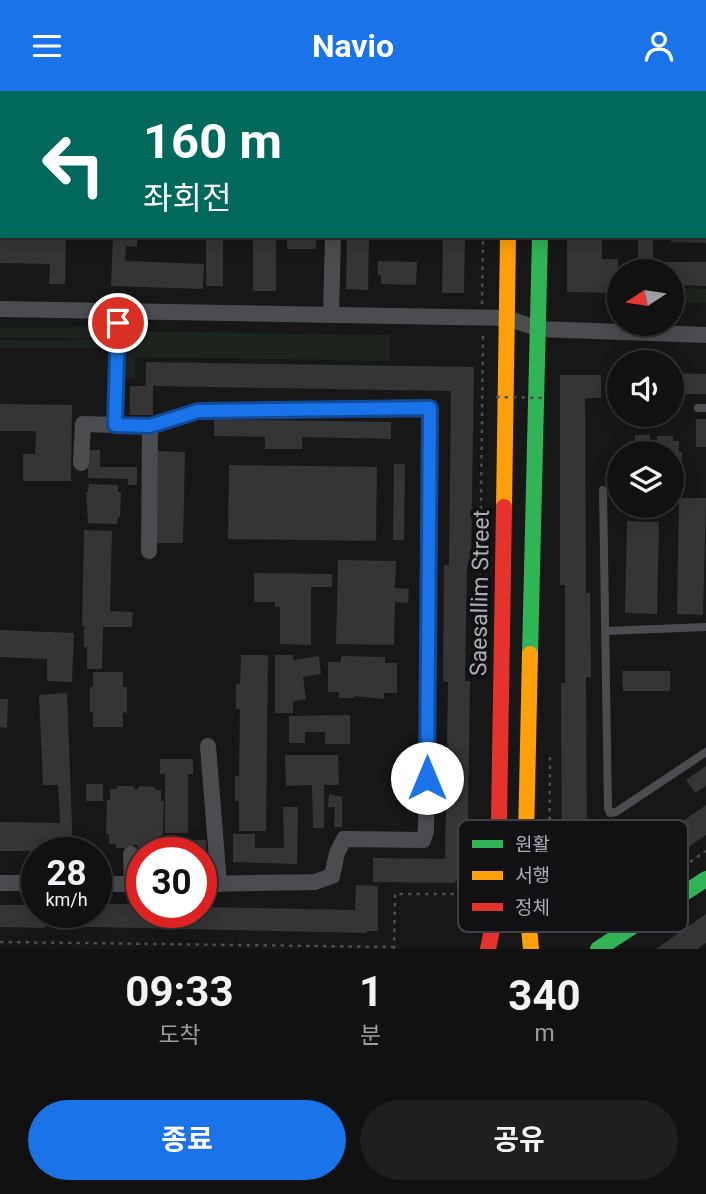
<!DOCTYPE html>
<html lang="ko">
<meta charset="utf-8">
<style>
body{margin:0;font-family:Roboto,"Noto Sans KR",sans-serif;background:#1e1f1f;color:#f1f3f6;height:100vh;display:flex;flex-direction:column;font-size:26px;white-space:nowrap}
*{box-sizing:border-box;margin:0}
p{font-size:23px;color:#9c9d9f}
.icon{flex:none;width:38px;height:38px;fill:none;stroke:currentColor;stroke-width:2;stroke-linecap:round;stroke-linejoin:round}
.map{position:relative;height:858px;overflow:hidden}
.details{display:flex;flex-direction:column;background:#111;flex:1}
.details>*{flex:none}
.guide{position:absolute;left:0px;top:0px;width:707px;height:147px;box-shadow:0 4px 18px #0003,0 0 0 2px #303131;background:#00695c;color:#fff;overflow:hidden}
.needle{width:46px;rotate:258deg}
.buttons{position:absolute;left:607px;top:168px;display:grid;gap:14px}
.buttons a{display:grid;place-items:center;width:77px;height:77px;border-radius:50%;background:#111;box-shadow:0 4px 18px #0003,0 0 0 2px #303131;font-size:35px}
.speed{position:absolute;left:21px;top:746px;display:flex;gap:14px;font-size:35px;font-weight:700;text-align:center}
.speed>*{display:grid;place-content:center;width:91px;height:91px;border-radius:50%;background:#111;box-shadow:0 4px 18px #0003,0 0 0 2px #303131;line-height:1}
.speed small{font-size:18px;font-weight:400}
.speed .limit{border:10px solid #d22;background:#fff;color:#111}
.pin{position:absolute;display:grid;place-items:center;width:60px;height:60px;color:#fff;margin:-30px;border:4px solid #fff;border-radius:50%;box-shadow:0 2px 7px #0007}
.me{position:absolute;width:77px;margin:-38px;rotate:0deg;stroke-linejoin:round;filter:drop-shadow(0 0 5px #0008)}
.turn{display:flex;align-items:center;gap:24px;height:147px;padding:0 28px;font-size:32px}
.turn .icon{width:91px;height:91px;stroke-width:2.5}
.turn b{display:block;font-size:49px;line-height:60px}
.eta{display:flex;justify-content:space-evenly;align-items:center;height:119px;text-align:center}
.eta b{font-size:42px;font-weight:700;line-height:49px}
.cta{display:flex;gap:14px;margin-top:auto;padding:14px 28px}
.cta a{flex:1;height:80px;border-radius:42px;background:#1a73e8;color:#fff;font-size:28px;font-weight:700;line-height:80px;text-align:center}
.cta a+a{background:#1e1f1f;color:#f1f3f6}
header{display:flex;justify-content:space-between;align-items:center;height:91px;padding:0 28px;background:#1a73e8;color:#fff;font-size:32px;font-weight:700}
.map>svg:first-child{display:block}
.green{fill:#1d241e}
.building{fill:#353536}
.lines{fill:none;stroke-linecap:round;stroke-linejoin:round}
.path{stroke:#4d4e52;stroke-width:2.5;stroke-dasharray:3.5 5;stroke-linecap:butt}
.lane{stroke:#4b4c50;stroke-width:8}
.street{stroke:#4b4c50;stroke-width:16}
.fast{stroke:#30b455;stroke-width:16}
.slow{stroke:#ff9f0a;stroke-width:16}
.jam{stroke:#e5322d;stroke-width:16}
.path-bridge{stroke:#4d4e52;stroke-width:2.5;stroke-dasharray:3.5 5;stroke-linecap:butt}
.route-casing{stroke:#114b97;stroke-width:18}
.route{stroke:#1a73e8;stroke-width:12}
.labels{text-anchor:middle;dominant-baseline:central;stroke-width:7;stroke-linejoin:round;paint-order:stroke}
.street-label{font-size:23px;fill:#a8adb8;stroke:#111113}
.key{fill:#111113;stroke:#3e4045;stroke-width:2}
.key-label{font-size:19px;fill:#a8adb8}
</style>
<header><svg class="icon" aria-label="menu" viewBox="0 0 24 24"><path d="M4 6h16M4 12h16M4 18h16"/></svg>Navio<svg class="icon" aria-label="person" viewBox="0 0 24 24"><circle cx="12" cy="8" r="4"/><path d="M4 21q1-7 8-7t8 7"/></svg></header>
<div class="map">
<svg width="706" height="858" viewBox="0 0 706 858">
<rect width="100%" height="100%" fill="#171717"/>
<g class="green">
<path d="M 672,197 L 706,198 L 706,212 L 672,211 Z"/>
<path d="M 100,236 L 100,247 L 0,247 L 0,237 Z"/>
<path d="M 126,240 L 390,244 L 390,270 L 135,266 L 135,287 L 125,287 Z"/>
<path d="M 99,248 L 99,257 L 0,257 L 0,249 Z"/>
</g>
<g class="building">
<path d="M 0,145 L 66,145 L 65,193 L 49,193 L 50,173 L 0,172 Z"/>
<path d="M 113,145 L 138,145 L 137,156 L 126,155 L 125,170 L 204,173 L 203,198 L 111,195 Z"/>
<rect x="206" y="145" width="17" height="50"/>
<rect x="253" y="145" width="23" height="55"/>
<rect x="287" y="145" width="29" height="13"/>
<path d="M 347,145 L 369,145 L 368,199 L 346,198 Z"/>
<path d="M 443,145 L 465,145 L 464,202 L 442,202 Z"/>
<path d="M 567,145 L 602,145 L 602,168 L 618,168 L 618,178 L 637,178 L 637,180 L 620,180 L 618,202 L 567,201 Z"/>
<path d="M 638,145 L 653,145 L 653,171 L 706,171 L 706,195 L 672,194 L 672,180 L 638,180 Z"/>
<path d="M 671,145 L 706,145 L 706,152 L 671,151 Z"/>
<path d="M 378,170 L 417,171 L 416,194 L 381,193 L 381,184 L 378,184 Z"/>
<path d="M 146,271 L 474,276 L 471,474 L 467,474 L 465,590 L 470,590 L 467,790 L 455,790 L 455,792 L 373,791 L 373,767 L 445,768 L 448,591 L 443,590 L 444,474 L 449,474 L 451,300 L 153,295 L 153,324 L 130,324 L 130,295 L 146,295 Z"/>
<path d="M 672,282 L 706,283 L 706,303 L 672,303 Z"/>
<path d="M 560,284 L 601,284 L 601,307 L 585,307 L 586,502 L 590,502 L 591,586 L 586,586 L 587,778 L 614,778 L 706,714 L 706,744 L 625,800 L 562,801 L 561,592 L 565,592 L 565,494 L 560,494 Z"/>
<path d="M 0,313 L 72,314 L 71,390 L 23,390 L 23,363 L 35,363 L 36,340 L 0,340 Z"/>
<path d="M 214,328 L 391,331 L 391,348 L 302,346 L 302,358 L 265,358 L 265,346 L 214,345 Z"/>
<rect x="696" y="328" width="10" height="28"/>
<path d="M 635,344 L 650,344 L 650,350 L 657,350 L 657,345 L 673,345 L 673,350 L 679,350 L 679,361 L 682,361 L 682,379 L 679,379 L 679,390 L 672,390 L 672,362 L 628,362 L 628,350 L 635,350 Z"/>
<path d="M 89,359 L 100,359 L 100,376 L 137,376 L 137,394 L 128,394 L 128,388 L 88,387 Z"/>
<path d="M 157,360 L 185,361 L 183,452 L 155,452 Z"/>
<path d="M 394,373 L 405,373 L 404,449 L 393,449 Z"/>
<path d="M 229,374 L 377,376 L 376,450 L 228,448 Z"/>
<path d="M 89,393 L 118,394 L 118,401 L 121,401 L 120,426 L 118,426 L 117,433 L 88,432 L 86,401 L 88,401 Z"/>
<path d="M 679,407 L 706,407 L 703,524 L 677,523 Z"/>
<path d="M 627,430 L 659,431 L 657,523 L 625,522 Z"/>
<path d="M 84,439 L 112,440 L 110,520 L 133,521 L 132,536 L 103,536 L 102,578 L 87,578 L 87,556 L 84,556 L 84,535 L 82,535 Z"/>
<path d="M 338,469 L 396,470 L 395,497 L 409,498 L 408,512 L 395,511 L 394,554 L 336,553 Z"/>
<path d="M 254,482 L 332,483 L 332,496 L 311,496 L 311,554 L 280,553 L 280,516 L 275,516 L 275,511 L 254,511 Z"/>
<path d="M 0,539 L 74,542 L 72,591 L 47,590 L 47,568 L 0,566 Z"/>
<path d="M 241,564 L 268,564 L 266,740 L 239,740 L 239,710 L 235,710 L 235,685 L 239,685 L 240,618 L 236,618 L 236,593 L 240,593 Z"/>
<path d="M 275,564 L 293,564 L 293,569 L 319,565 L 321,583 L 303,586 L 306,608 L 293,610 L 293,622 L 275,622 Z"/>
<path d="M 341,565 L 385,566 L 385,572 L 397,572 L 397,602 L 384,602 L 384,608 L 354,605 L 354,607 L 339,607 L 339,601 L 328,601 L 328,571 L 341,571 Z"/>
<path d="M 622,580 L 670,580 L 670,600 L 623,600 Z"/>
<path d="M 93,581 L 123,581 L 123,596 L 127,596 L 127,622 L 123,621 L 123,636 L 93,636 L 93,621 L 90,621 L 90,596 L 93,596 Z"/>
<path d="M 67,602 L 73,760 L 0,760 L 0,731 L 60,732 L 58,694 L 43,694 L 39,604 Z"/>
<path d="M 0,608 L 8,608 L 7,637 L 0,636 Z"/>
<path d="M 350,624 L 350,653 L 325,653 L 325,641 L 305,641 L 305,652 L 289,652 L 289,625 Z"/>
<path d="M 285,664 L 338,664 L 339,694 L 324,694 L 324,737 L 313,737 L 312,694 L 286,695 Z"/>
<path d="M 160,668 L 193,668 L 193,683 L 188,683 L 188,742 L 165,742 L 165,683 L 160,683 Z"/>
<path d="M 706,675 L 706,695 L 695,702 L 686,689 Z"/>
<rect x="86" y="693" width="17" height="17"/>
<path d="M 117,695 L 134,695 L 134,698 L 138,698 L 139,695 L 155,696 L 155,699 L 161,699 L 161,710 L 164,710 L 163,744 L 161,744 L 160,754 L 154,754 L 154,757 L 137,757 L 138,754 L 133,754 L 133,757 L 116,757 L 116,753 L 109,753 L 109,743 L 106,743 L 107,709 L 110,709 L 110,698 L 117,698 Z"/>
<path d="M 329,703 L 342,706 L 342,736 L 334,736 L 335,716 L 328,716 Z"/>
<path d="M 283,716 L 298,716 L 297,773 L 233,771 L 233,743 L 255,743 L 255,757 L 284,757 Z"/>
<path d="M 167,744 L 178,744 L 177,749 L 206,749 L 206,760 L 171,761 L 171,757 L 167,757 Z"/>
<path d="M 356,794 L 378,795 L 378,840 L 367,840 L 367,842 L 45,835 L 45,837 L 0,836 L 0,814 L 37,814 L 37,821 L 96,821 L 96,813 L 142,813 L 142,821 L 201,821 L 201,816 L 355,819 Z"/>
<path d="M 706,823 L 706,852 L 697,858 L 656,858 Z"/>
</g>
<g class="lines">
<g class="path">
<path d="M 484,2 L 484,0"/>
<path d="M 482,213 L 483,145"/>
<path d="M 479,580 L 483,240"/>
<path d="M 550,666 L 549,793 L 553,808 L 558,813 L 616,812 L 616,823"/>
<path d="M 617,812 L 634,809 L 706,760"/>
<path d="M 0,851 L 394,856"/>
<path d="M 394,858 L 395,803 L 466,803 L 476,793"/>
</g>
<g class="lane">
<path d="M 698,317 L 706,317"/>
<path d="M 603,399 L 608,717 L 610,722 L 616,721 L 706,661"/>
<path d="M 605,540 L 706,536"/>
</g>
<g class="street">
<path d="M 333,0 L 333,2"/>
<path d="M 31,2 L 31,0"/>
<path d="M 0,218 L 507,227 L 539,238 L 706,244"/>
<path d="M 118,219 L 115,334 L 150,335 L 149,460"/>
<path d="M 331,223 L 333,145"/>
<path d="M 150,335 L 198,320 L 430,318 L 426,740 L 423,749 L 344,748 L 337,762 L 332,785 L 315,791 L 201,793"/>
<path d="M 81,372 L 83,333 L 115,334"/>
<path d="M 208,655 L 219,793"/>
<path d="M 131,763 L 132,793"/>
<path d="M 0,792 L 37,792"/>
<path d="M 96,793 L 142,793"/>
</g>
<g class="fast">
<path d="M 510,0 L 510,2"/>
<path d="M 530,563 L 540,145"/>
<path d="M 598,858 L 706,788"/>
</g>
<g class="slow">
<path d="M 542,0 L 542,2"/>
<path d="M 504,416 L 508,145"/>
<path d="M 530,563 L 525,793 L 531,858"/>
</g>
<path class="jam" d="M 488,858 L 497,815 L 498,793 L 504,416"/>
<path class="path-bridge" d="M 496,306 L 546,307"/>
</g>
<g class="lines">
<g class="route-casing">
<path id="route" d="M 118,232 L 115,334 L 150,335 L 198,320 L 430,317 L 427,687"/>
</g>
<use href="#route" class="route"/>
</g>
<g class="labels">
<g class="street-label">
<text transform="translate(480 502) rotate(-89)">Saesallim Street</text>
</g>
</g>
<rect x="458" y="729" width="230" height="112" rx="10" class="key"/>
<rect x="472" y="749" width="31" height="8" fill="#30b455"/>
<rect x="472" y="780" width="31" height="9" fill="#ff9f0a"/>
<rect x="472" y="812" width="31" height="8" fill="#e5322d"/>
<g class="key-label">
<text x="515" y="760">원활</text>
<text x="515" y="791">서행</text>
<text x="515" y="823">정체</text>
</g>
</svg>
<div class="buttons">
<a><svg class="needle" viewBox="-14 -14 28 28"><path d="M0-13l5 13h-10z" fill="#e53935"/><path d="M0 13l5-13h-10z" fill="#9c9d9f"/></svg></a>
<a><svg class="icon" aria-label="sound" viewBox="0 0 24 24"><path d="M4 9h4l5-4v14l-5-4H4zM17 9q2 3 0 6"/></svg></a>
<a><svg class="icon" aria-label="layers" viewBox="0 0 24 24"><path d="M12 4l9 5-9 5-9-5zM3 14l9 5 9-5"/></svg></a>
</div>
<div class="speed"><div>28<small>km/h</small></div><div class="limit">30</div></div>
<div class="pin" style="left:118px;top:232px;background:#d93025"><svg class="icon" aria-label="arrive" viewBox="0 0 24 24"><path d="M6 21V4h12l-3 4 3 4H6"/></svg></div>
<svg class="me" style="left:427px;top:687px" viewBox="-20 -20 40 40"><circle r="19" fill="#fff"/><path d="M0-13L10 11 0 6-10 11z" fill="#1a73e8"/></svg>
<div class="guide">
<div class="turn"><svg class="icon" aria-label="left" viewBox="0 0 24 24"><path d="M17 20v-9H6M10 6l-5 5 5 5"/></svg><div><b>160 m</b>좌회전</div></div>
</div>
</div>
<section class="details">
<div class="eta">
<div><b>09:33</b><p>도착</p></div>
<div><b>1</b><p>분</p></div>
<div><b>340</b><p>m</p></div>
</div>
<div class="cta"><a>종료</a><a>공유</a></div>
</section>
